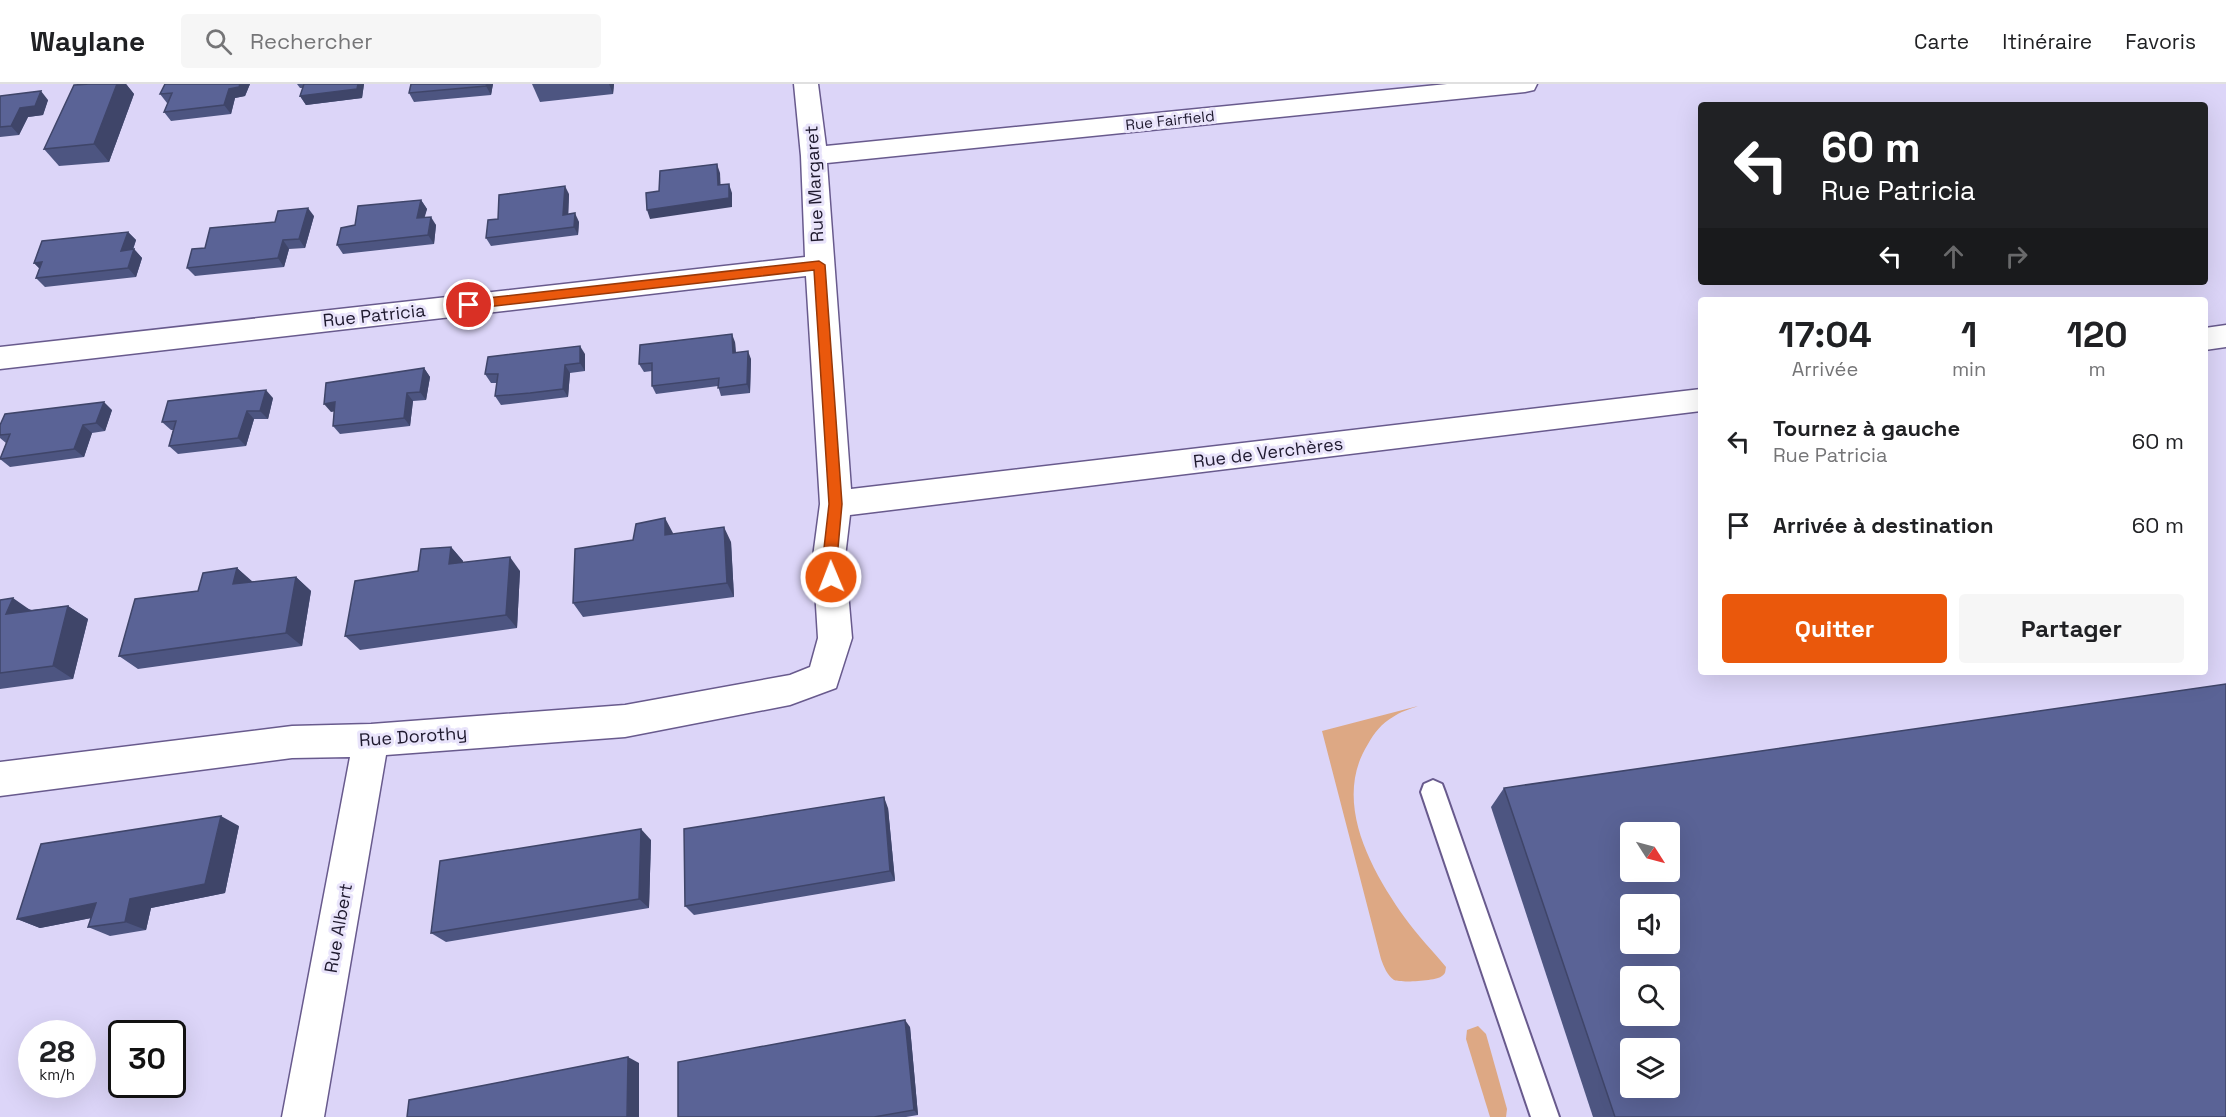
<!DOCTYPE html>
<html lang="fr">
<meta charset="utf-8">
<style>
body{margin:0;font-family:"Space Grotesk",sans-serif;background:#f6f6f6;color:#202124;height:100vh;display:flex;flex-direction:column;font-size:22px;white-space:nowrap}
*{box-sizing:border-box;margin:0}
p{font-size:20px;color:#757577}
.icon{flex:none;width:33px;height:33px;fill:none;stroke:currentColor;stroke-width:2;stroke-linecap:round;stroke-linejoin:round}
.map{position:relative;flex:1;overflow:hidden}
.drawer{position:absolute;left:1698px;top:213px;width:510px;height:378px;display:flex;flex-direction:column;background:#fff;border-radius:6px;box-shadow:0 6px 24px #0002}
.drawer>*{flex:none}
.guide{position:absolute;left:1698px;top:18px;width:510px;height:183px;border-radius:6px;box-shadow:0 6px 24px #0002;background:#202124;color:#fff;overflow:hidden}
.needle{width:39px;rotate:126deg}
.tools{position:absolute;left:1620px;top:738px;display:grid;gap:12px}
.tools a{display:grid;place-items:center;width:60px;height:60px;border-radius:6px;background:#fff;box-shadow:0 6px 24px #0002;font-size:30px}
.speed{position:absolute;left:18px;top:936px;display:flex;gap:12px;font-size:30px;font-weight:700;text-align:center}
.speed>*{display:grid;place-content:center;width:78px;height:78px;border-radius:50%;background:#fff;box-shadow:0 6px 24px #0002;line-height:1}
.speed small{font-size:15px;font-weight:400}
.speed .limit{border:3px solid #111;border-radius:9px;background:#fff;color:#111}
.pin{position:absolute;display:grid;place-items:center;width:51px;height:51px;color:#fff;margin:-26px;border:3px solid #fff;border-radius:50%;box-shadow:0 2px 6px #0007}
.me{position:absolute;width:66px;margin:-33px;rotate:359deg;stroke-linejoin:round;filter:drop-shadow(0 0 4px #0008)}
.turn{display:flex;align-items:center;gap:21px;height:126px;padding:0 24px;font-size:27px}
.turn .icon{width:78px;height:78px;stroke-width:2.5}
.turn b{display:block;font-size:42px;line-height:51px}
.lanes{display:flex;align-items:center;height:57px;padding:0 24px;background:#0003;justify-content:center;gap:30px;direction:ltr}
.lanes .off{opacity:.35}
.eta{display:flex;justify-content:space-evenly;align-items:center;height:102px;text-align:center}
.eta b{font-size:36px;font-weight:700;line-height:42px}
.primary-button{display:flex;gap:12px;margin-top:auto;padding:12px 24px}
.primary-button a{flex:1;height:69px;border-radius:6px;background:#ea580c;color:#fff;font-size:24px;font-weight:700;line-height:69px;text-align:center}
.primary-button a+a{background:#f6f6f6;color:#202124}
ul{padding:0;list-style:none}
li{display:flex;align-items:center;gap:18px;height:84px;padding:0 24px}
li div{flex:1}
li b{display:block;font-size:22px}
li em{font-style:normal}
header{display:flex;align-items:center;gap:36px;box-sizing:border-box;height:84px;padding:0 30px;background:#fff;border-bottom:2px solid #e0e0e0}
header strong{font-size:28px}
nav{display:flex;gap:33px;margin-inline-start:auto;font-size:21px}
.search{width:420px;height:54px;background:#f6f6f6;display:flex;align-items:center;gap:15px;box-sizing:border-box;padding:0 21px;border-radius:6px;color:#757577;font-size:22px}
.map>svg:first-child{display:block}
.green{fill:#dda884}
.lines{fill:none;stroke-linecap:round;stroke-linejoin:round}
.service-casing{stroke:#685a8d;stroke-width:4}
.minor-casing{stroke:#685a8d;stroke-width:3}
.service{fill:#fff;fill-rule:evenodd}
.minor{fill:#fff;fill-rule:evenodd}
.wall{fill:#4d5581}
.shaded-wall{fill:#3f4569}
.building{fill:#5a6396;stroke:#3f4569;stroke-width:1.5;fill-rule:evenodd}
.route{fill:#ea580c;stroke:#983908;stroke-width:1.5}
.labels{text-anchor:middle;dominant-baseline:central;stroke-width:6;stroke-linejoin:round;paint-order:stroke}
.far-street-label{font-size:15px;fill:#1e192e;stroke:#e9e4fb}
.street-label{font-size:18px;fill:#1e192e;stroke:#e9e4fb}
</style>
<header>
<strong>Waylane</strong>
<div class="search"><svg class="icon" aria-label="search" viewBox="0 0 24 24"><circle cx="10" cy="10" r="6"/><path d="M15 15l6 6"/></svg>Rechercher</div>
<nav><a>Carte</a><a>Itinéraire</a><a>Favoris</a></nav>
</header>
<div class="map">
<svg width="2226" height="1033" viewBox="0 0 2226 1033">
<rect width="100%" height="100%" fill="#dcd5f8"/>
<g class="green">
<path d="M 1418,622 C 1410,625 1400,628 1393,633 C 1382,639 1374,649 1368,660 C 1332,717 1371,786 1405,834 C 1417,851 1433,867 1446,883 C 1445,888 1446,889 1442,892 C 1437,897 1401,899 1394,896 C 1387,891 1384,883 1381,875 L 1322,647 Z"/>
<path d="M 1478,942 L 1486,950 L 1507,1025 L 1506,1033 L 1490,1033 L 1466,955 L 1467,946 Z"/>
</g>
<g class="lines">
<g class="service-casing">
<path id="service" d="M 1433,696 L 1442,700 L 1445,708 L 1559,1033 L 1531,1033 L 1421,708 L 1424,700 Z"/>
</g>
<g class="minor-casing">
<g id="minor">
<path d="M 794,0 L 818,0 L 826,62 L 1447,0 L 1537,0 L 1534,6 L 1525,8 L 827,79 L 851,405 L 1701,305 L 1701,327 L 850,431 L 845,473 L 852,554 L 836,604 L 790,621 L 625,653 L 386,671 L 324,1033 L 282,1033 L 350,673 L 292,674 L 0,712 L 0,678 L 292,642 L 371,640 L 625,621 L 790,591 L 810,583 L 818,554 L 813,473 L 820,420 L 806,192 L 0,285 L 0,263 L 805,173 L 801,72 Z"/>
<path d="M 2226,241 L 2226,263 L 2205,266 L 2205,244 Z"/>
</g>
</g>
<use href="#service" class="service"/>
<use href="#minor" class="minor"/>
</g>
<g class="wall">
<path d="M 90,0 L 126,0 L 134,10 L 109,78 L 59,82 L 44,65 Z"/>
<path d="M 165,0 L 250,0 L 245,12 L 235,14 L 231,30 L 171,37 L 164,28 L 168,19 L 167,19 L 160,10 Z"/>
<path d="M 297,0 L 364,0 L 362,14 L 306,21 L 300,12 L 303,4 L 300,4 Z"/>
<path d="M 493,0 L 491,11 L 414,18 L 409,9 Z"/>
<path d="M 532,0 L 614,0 L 613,10 L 540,18 Z"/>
<path d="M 0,12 L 48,16 L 43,31 L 28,33 L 19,51 L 0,53 Z"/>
<path d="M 569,110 L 568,130 L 579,138 L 578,151 L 491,162 L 486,154 L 498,135 Z"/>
<path d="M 421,116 L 427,125 L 424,133 L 436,141 L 434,160 L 343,170 L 337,161 L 355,141 Z"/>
<path d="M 314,132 L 305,164 L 289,165 L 284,183 L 195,192 L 187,184 L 275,138 Z"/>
<path d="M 128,148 L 136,156 L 133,166 L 134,165 L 142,174 L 136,193 L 45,203 L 36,194 L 40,185 L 34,179 Z"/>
<path d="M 735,258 L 736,268 L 751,275 L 750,309 L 721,312 L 718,302 L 656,310 L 652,302 L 652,287 L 644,288 L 639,280 Z"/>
<path d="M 585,270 L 585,287 L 570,289 L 568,313 L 535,317 L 501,321 L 495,312 L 497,299 L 491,299 L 485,290 Z"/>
<path d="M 424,284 L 430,293 L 426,316 L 413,317 L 410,342 L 340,350 L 333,342 L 334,327 L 331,328 Z"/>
<path d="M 273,314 L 268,335 L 254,335 L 246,362 L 178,370 L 169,362 L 173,346 L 171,346 L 162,338 Z"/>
<path d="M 112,326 L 105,347 L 92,349 L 84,373 L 10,383 L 0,375 L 6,359 L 0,354 L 0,341 Z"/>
<path d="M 673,449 L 673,450 L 731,458 L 734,513 L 583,533 L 573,519 L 633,456 Z"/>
<path d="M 451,463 L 463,477 L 463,479 L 520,487 L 517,544 L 360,566 L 345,552 L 418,487 Z"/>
<path d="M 237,484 L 252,498 L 296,493 L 311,507 L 302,562 L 138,585 L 119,572 L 198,507 Z"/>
<path d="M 0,516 L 32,526 L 68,522 L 88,535 L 73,595 L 0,605 Z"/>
<path d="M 1504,704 L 2226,1033 L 1593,1033 L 1491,723 Z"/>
<path d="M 888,724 L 895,797 L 694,831 L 685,822 Z"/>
<path d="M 239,742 L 225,809 L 151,824 L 146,846 L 110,852 L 88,843 L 91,834 L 40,844 L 17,835 Z"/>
<path d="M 651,756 L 649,824 L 446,858 L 431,849 Z"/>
<path d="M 910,943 L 918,1031 L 906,1033 L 678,1033 Z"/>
</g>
<g class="shaded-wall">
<path d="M 117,0 L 126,0 L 134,10 L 109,78 L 94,60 Z"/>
<path d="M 240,0 L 250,0 L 245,12 L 235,14 L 231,30 L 224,21 L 229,5 Z"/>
<path d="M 358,0 L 364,0 L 362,14 L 306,21 L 300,12 Z"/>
<path d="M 487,0 L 493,0 L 491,11 L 486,2 Z"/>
<path d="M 609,0 L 614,0 L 613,10 Z"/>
<path d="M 41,7 L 48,16 L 43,31 L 28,33 L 19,51 L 11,42 L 20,24 Z"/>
<path d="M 717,80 L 720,89 L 721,110 L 718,101 Z"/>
<path d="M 729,100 L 732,109 L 732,123 L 650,135 L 647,126 Z"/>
<path d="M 565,102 L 569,110 L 568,139 L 563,131 Z"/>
<path d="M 421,116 L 427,125 L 422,143 L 417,134 Z"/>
<path d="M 308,124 L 314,132 L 305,164 L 299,155 Z"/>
<path d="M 575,129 L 579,138 L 578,151 L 574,143 Z"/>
<path d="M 431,133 L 436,141 L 434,160 L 428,151 Z"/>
<path d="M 128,148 L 136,156 L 129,176 L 121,167 Z"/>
<path d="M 283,156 L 289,165 L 284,183 L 278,174 Z"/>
<path d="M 134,165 L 142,174 L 136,193 L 128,184 Z"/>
<path d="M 42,178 L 43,188 L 34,179 Z"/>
<path d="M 732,250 L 735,258 L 736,277 L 733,269 Z"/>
<path d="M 580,262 L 585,270 L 585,287 L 580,279 Z"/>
<path d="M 748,267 L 751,275 L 750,309 L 747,300 Z"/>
<path d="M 565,281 L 570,289 L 568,313 L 563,305 Z"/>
<path d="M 424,284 L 430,293 L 426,316 L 420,308 Z"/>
<path d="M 266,306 L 273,314 L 268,335 L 260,327 Z"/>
<path d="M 407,309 L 413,317 L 410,342 L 404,334 Z"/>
<path d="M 104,318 L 112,326 L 105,347 L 96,339 Z"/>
<path d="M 335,318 L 342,326 L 331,328 L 324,320 Z"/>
<path d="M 247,327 L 254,335 L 246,362 L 238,354 Z"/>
<path d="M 83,341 L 92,349 L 84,373 L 74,365 Z"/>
<path d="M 665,434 L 673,449 L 673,465 L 665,451 Z"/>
<path d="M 724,443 L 731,458 L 734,513 L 727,499 Z"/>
<path d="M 451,463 L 463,477 L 461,494 L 449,480 Z"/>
<path d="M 510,473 L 520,487 L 517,544 L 506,531 Z"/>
<path d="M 237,484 L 253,498 L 233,500 Z"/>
<path d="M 296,493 L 311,507 L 302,562 L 286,549 Z"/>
<path d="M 13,514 L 33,528 L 6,530 Z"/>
<path d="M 68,522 L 88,535 L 73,595 L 53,582 Z"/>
<path d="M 884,713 L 888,724 L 895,797 L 890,787 Z"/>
<path d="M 221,732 L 239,742 L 225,809 L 151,824 L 146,846 L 125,838 L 130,815 Z"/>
<path d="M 641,745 L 651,756 L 649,824 L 639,815 Z"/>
<path d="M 96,819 L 117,829 L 40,844 L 17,835 Z"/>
<path d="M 905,936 L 910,943 L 918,1031 L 914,1026 Z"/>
<path d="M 628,973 L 639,979 L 639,1033 L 627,1033 Z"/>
</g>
<g class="building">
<path d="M 90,0 L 117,0 L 94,60 L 44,65 L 74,1 Z"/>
<path d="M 165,0 L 240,0 L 239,3 L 229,5 L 224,21 L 164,28 L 172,9 L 160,10 Z"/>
<path d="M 304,0 L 358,0 L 357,5 L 300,12 Z"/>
<path d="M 411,0 L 487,0 L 486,2 L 409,9 Z"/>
<path d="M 41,7 L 35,22 L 20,24 L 11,42 L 0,43 L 0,12 Z"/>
<path d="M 717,80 L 718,101 L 729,100 L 729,114 L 647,126 L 646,109 L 659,107 L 660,87 Z"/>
<path d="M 565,102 L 563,131 L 575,129 L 574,143 L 486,154 L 488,136 L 498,135 L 499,111 Z"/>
<path d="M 421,116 L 417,134 L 431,133 L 428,151 L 337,161 L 341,144 L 355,141 L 358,122 Z"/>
<path d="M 308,124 L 299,155 L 283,156 L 278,174 L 187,184 L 192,165 L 205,164 L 210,144 L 275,138 L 278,127 Z"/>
<path d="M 128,148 L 121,167 L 134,165 L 128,184 L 36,194 L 42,178 L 34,179 L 42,157 Z"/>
<path d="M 732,250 L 733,269 L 748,267 L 747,300 L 718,304 L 719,294 L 652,302 L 652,279 L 639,280 L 640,261 Z"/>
<path d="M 580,262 L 580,279 L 565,281 L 563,305 L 530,309 L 495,312 L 498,290 L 485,290 L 488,273 Z"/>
<path d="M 424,284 L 420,308 L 407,309 L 404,334 L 333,342 L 335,318 L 324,320 L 326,299 Z"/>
<path d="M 266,306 L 260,327 L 247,327 L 238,354 L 169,362 L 176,337 L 162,338 L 168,317 Z"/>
<path d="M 104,318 L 96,339 L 83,341 L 74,365 L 0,375 L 10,350 L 0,351 L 0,341 L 5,330 Z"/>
<path d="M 665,434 L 665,451 L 724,443 L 727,499 L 573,519 L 575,465 L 633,456 L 636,440 Z"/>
<path d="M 451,463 L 449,480 L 510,473 L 506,531 L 345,552 L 355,497 L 418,487 L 421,465 Z"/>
<path d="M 237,484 L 233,500 L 296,493 L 286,549 L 119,572 L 135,515 L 198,507 L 203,489 Z"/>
<path d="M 13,514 L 6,530 L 68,522 L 53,582 L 0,589 L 0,516 Z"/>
<path d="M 2226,600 L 2226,1033 L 1615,1033 L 1504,704 ZM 1630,748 L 1670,748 L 1670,788 L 1630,788 ZM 1630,820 L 1670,820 L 1670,860 L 1630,860 ZM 1630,892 L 1670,892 L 1670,932 L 1630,932 ZM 1630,964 L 1670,964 L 1670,1004 L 1630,1004 Z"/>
<path d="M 884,713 L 890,787 L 685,822 L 684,745 Z"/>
<path d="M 221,732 L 205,800 L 130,815 L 125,838 L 88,843 L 96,819 L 17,835 L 41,760 Z"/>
<path d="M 641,745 L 639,815 L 431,849 L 440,777 Z"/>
<path d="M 905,936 L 914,1026 L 874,1033 L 678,1033 L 678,978 Z"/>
<path d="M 628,973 L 627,1033 L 407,1033 L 409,1016 Z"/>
</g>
<path class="route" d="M 819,177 L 825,181 L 842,420 L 835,497 L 826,497 L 823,473 L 829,420 L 814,186 L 469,225 L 463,221 L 469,216 Z"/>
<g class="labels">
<g class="far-street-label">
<text transform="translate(1170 36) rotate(-6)">Rue Fairfield</text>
</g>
<g class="street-label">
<text transform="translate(814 100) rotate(-93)">Rue Margaret</text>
<text transform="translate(374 231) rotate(-6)">Rue Patricia</text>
<text transform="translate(1268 368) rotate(-7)">Rue de Verchères</text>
<text transform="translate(413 652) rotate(-4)">Rue Dorothy</text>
<text transform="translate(338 844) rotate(-80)">Rue Albert</text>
</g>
</g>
</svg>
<div class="tools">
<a><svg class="needle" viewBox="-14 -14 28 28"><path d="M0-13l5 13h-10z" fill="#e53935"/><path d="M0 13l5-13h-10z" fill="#757577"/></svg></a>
<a><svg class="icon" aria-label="sound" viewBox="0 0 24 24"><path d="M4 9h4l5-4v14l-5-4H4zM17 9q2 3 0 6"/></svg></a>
<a><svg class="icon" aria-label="search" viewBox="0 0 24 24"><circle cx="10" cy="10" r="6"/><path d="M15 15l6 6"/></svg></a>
<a><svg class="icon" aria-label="layers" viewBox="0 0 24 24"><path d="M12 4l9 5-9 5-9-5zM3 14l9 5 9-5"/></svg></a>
</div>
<div class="speed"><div>28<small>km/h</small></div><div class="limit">30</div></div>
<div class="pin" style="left:469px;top:221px;background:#d93025"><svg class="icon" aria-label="arrive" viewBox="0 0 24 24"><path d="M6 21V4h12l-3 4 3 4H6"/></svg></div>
<svg class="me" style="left:831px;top:493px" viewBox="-20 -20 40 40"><circle r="17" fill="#ea580c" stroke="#fff" stroke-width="3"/><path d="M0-11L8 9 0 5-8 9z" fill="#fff"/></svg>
<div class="guide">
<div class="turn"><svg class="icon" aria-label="left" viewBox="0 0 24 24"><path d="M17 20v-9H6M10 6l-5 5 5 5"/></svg><div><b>60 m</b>Rue Patricia</div></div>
<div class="lanes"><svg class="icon" aria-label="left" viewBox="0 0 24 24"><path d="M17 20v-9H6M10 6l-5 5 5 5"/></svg><svg class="icon off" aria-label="ahead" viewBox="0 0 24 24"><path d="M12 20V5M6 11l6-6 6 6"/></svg><svg class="icon off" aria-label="right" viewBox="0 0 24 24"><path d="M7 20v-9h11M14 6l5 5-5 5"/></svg></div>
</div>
<section class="drawer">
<div class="eta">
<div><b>17:04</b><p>Arrivée</p></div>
<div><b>1</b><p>min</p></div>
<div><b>120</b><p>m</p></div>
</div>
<ul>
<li><svg class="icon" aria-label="left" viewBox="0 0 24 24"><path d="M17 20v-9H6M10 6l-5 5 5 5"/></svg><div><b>Tournez à gauche</b><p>Rue Patricia</p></div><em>60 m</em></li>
<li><svg class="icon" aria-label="arrive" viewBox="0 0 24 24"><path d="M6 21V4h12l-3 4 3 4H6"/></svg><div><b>Arrivée à destination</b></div><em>60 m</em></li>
</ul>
<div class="primary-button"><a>Quitter</a><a>Partager</a></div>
</section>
</div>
